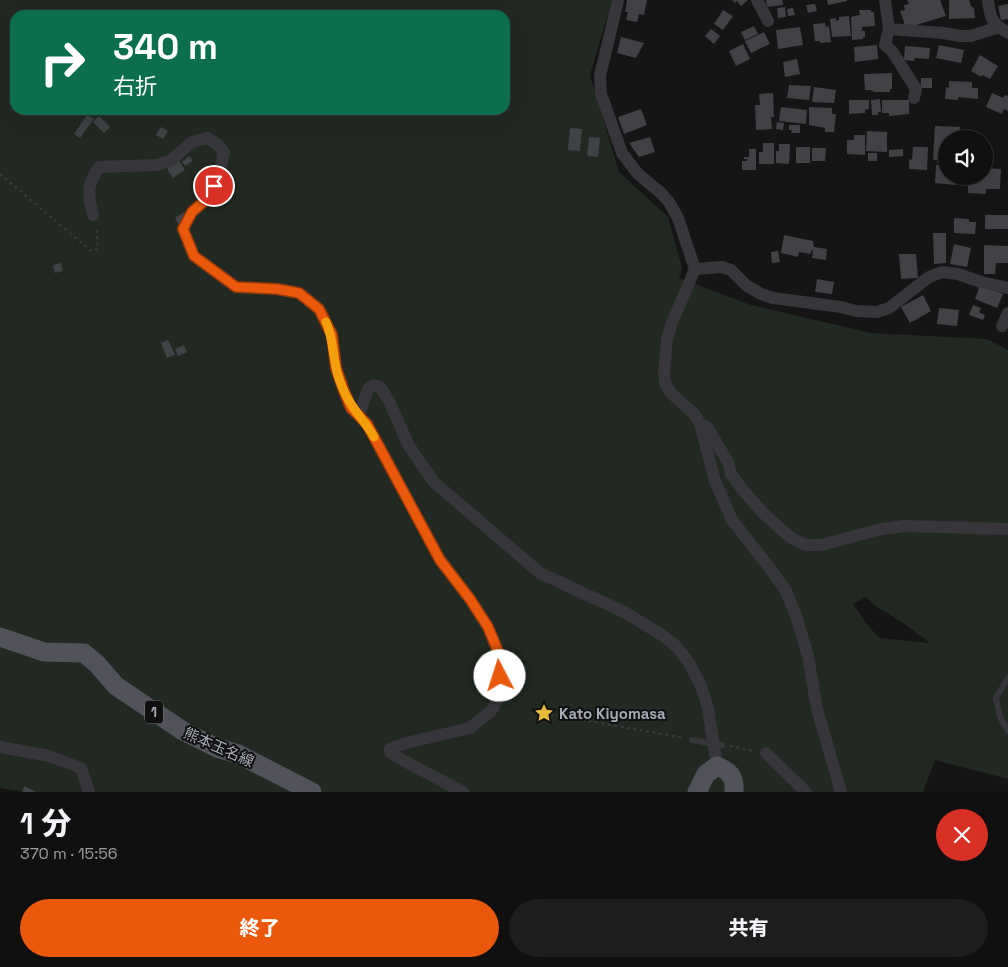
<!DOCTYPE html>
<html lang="ja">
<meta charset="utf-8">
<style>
body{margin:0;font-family:"Space Grotesk","Noto Sans JP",sans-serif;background:#1e1e1e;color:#f1f3f6;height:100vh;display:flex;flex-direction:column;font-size:19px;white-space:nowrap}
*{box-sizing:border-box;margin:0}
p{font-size:16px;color:#9c9d9f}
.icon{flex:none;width:28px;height:28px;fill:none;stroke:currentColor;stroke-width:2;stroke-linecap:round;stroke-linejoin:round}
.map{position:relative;height:792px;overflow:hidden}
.side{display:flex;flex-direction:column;background:#101010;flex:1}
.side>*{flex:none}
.top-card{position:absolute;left:10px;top:10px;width:500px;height:105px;border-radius:15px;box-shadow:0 5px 20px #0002,0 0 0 1px #303030;background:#0b6e4f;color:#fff;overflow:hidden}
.buttons{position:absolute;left:938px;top:130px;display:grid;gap:10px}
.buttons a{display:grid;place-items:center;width:55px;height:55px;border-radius:50%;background:#101010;box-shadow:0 5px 20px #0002,0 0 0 1px #303030;font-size:25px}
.pin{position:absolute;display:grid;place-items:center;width:42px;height:42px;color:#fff;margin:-21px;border:2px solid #fff;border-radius:50%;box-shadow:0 1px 5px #0007}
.me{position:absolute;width:55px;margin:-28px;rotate:355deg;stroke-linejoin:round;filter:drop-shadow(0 0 4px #0008)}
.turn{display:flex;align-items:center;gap:18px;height:105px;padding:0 20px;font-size:22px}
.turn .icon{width:65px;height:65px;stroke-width:2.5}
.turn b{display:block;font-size:35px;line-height:42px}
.round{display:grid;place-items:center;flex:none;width:52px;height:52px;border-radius:26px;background:#1e1e1e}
.summary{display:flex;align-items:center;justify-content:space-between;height:85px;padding:0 20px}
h1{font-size:30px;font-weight:800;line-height:38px}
.primary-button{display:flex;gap:10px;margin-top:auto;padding:10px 20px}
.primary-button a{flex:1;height:58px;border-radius:30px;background:#ea580c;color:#fff;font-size:20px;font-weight:800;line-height:58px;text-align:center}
.primary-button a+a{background:#1e1e1e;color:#f1f3f6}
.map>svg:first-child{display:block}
.green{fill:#212922;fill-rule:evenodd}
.building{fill:#414246}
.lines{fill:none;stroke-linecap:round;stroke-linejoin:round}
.path{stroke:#3c3d42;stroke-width:2;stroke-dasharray:2.5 4;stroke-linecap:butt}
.lane{stroke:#36363b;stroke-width:6}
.street{stroke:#36363b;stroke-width:12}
.primary{stroke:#52535a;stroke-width:19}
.route-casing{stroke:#983908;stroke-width:12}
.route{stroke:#ea580c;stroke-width:9}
.slow{stroke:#f59e0b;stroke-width:9}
.labels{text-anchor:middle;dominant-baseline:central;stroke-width:4;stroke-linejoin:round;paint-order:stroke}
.shield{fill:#101011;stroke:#7a7c84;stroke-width:1}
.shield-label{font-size:14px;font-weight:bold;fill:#a7abb6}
.poi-label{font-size:15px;font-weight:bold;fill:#a7abb6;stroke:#101011;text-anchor:start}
.street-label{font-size:15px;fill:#a7abb6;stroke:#101011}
</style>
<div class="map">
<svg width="1008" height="792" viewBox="0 0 1008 792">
<rect width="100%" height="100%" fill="#151516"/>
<path class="green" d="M 0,0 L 612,0 L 590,75 L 619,172 L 668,217 L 682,268 L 679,278 L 751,305 L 871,333 L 987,339 L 1008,350 L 1008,779 L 935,760 L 923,792 L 25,792 L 0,788 ZM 15,15 L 505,15 L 505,110 L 15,110 ZM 866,597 L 877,607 L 902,622 L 930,643 L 880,638 L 869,627 L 853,604 Z"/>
<g class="building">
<path d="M 627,0 L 647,0 L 644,15 L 639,14 L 637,22 L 626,20 L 628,12 L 625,12 Z"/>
<path d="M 732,0 L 748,0 L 741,6 L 737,1 L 735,3 Z"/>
<path d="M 766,0 L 782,0 L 783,5 L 767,7 Z"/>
<path d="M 827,0 L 847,0 L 847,1 L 828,5 Z"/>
<path d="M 907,0 L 940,0 L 946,16 L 906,28 L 900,11 L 905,10 L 904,5 L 909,4 Z"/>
<path d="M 949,0 L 969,0 L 971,6 L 974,8 L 975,18 L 949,19 Z"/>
<path d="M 815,4 L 817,11 L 808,13 L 806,5 Z"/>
<path d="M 1008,4 L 1008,19 L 1001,20 L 998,6 Z"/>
<path d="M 785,7 L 786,17 L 778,18 L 777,8 Z"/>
<path d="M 793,8 L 795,15 L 788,16 L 787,9 Z"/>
<path d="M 723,10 L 733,16 L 723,30 L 714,24 Z"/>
<path d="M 859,10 L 871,10 L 871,12 L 874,12 L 875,26 L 862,27 L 862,31 L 865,31 L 865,37 L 863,37 L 863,39 L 852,40 L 851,17 L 860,15 Z"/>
<path d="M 849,16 L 851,36 L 832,37 L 830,19 L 836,18 L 836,21 L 839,20 L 839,17 Z"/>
<path d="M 825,23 L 826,27 L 829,26 L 831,42 L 820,43 L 820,41 L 815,41 L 813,24 Z"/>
<path d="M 754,26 L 758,34 L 745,40 L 741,32 Z"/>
<path d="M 800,27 L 803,45 L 778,49 L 776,30 Z"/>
<path d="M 711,29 L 720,36 L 714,44 L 705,36 Z"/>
<path d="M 764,32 L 770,44 L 751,53 L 745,41 Z"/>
<path d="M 621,37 L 644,43 L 636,58 L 617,53 Z"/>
<path d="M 743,44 L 750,59 L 736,66 L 729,51 Z"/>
<path d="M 877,45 L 878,59 L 855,62 L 854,47 Z"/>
<path d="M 939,45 L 964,50 L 961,63 L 936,58 Z"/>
<path d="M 905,46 L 930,48 L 929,59 L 915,58 L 914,61 L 904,60 Z"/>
<path d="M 980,55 L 998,66 L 990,79 L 982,75 L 981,77 L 971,71 Z"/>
<path d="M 797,59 L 800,74 L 785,77 L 783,62 Z"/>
<path d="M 892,73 L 892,89 L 890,89 L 890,92 L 874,92 L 871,90 L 865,90 L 864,74 Z"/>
<rect x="921" y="78" width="11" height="10"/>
<path d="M 949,81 L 972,82 L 972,88 L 978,88 L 978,99 L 958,97 L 958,100 L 945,99 L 946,87 L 949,88 Z"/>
<path d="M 789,85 L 811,86 L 809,100 L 787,98 Z"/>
<path d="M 814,87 L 836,90 L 834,103 L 812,102 Z"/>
<path d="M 773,93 L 774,117 L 771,117 L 772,129 L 756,130 L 755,105 L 760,105 L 759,94 Z"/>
<path d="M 992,93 L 1003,98 L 1005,95 L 1008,96 L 1008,111 L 1004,109 L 1002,114 L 986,107 Z"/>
<path d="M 880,99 L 881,112 L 878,112 L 878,115 L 872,115 L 871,100 Z"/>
<path d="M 849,100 L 869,100 L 869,109 L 865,110 L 865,113 L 849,114 Z"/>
<path d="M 882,100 L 909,100 L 909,114 L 889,116 L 889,113 L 882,113 Z"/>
<path d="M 781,107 L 807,110 L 806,124 L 779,121 Z"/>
<path d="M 809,107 L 832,108 L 832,114 L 836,114 L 834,132 L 825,132 L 825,128 L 809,125 Z"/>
<path d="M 641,109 L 647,125 L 624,134 L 618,117 Z"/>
<path d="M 87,115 L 94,119 L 80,138 L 74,134 Z"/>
<path d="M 99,116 L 110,127 L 104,133 L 93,122 Z"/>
<path d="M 777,122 L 784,123 L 783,130 L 776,129 Z"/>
<path d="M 789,125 L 800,125 L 800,133 L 791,133 L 792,130 L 789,130 Z"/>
<path d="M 935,126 L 960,127 L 959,139 L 946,139 L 946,160 L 933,160 Z"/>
<path d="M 161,127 L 168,131 L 163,139 L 156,135 Z"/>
<path d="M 570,128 L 582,129 L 580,151 L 568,150 Z"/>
<path d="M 867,131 L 887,132 L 887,152 L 866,151 Z"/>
<path d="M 854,135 L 865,135 L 865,155 L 847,154 L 847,140 L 854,140 Z"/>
<path d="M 589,137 L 600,138 L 598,157 L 587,156 Z"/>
<path d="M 650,137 L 655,152 L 639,157 L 629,143 Z"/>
<path d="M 763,143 L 774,143 L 774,164 L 759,164 L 759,152 L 763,152 Z"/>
<path d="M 779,144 L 790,144 L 789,164 L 776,163 L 776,151 L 779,151 Z"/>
<rect x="796" y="147" width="14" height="16"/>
<path d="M 913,147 L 928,147 L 927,170 L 909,169 L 909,159 L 912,160 Z"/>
<path d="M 812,148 L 826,148 L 825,161 L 812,161 Z"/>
<path d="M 749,149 L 756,149 L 756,170 L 742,170 L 742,161 L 747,161 L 747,159 L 744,159 L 744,157 L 749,157 Z"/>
<path d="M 903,149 L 903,156 L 889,157 L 889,150 Z"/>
<rect x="868" y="153" width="9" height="8"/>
<path d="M 189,156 L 193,160 L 186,166 L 182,162 Z"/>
<path d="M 179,161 L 185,170 L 173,178 L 167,169 Z"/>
<path d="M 936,165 L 946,166 L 946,176 L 957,176 L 956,185 L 935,183 Z"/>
<path d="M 984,168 L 1001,169 L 1000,189 L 986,189 L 986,194 L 968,193 L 968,176 L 984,176 Z"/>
<path d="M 184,212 L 188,220 L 179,226 L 175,218 Z"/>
<rect x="985" y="215" width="23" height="14"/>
<path d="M 954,218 L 969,219 L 969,222 L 976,222 L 975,234 L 954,233 Z"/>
<path d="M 933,233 L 946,233 L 946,263 L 934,264 Z"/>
<path d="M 784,235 L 813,241 L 814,247 L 827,249 L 826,260 L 812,258 L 813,250 L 812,250 L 810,254 L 799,252 L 798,257 L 781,253 Z"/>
<path d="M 954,244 L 971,248 L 967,267 L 950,264 Z"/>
<path d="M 984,245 L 1008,246 L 1008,263 L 996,263 L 995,274 L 984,274 Z"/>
<path d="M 778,251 L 780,262 L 772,263 L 771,252 Z"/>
<path d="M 899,254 L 916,254 L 918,278 L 901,279 Z"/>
<path d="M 61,263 L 63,271 L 55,273 L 53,265 Z"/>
<path d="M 817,279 L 834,282 L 832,294 L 815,292 Z"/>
<path d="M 980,285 L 1003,294 L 997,308 L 975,299 Z"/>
<path d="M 923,295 L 931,311 L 910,323 L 901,307 Z"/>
<path d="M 973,305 L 981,308 L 979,312 L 985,315 L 983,320 L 969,315 Z"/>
<path d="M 939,308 L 959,310 L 957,326 L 937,324 Z"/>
<path d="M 168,340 L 175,355 L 167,358 L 161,343 Z"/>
<path d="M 184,345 L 187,352 L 178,356 L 175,349 Z"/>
<path d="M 24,786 L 36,792 L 22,792 Z"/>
</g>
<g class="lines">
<g class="path">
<path d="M 0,174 L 91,251 L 98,249 L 96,226"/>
<path d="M 544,713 L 685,738"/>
<path d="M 549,713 L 549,723"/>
<path d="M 730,746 L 754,751"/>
</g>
<g class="lane">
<path d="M 1008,678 L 996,698 L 1000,717 L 1008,731"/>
<path d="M 692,740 L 722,745"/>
</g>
<g class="street">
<path d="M 618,0 L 600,76 L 601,94 L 622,153 L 638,174 L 661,193 L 669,202 L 678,218 L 695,269 L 671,325 L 667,340 L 664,371 L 665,383 L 670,392 L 695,415 L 700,424 L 715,481 L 732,520 L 768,566 L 786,591 L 796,616 L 808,656 L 817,709 L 841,792"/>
<path d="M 757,0 L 768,21"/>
<path d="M 885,0 L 889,29 L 943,33 L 960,36 L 971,36 L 999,27"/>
<path d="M 988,0 C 990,19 992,23 1008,33"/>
<path d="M 889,29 L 885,45 L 892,51 L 916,89 L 914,98"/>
<path d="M 93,215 C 88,194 86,186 99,167 L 156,165 L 170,161 L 192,142 L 207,138 L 217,144 L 224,152 L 219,175 L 208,198 L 192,212 L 183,229 L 194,256 L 236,287 L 277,289 L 299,293 L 319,309 L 332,335 L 336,368 L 344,391 L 351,408 L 367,424 L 440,559 L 470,599 L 488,627 L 499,656 L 500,695 L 491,711 L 470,728 L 406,743 L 390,749 L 390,752 L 397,757 L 463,792"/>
<path d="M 695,269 L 722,267 L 731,270 L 747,286 L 761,294 L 773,298 L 841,307 L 856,311 L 877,312 L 889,308 L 929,277 L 942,272 L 958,274 L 981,282 L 1008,288"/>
<path d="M 1002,326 L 1008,313"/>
<path d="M 359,415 L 368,389 L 374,385 L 380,387 L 389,401 L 409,446 L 434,482 L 540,573 L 624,612 L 662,635 L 677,647 L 689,663 L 701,686 L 708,708 L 717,766"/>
<path d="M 703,425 L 707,427 L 728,462 L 731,474 L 743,490 L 763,513 L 783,531 L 793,539 L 805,545 L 821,545 L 882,529 L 904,526 L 1008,529"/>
<path d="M 0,747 L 49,756 L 81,768 L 89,792"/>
<path d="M 766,753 L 806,792"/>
</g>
<g class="primary">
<path d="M 0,637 L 44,652 L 84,653 L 97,664 L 116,686 L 183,731 L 217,748 L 238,754 L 312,792"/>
<path d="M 697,792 L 706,774 L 717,766 C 730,771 735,777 734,792"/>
</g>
</g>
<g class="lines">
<g class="route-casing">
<path id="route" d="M 214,186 L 208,198 L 192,212 L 183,229 L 194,256 L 236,287 L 277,289 L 299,293 L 319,309 L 332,335 L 336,368 L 344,391 L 351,408 L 367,424 L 440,560 L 470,599 L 488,627 L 500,656 L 500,676"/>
</g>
<use href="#route" class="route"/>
<path class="slow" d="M 326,322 C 333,338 332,350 336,367 C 337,375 340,382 343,389 C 351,409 364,419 374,437"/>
</g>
<defs>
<g id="sight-bare" transform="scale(1.5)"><path d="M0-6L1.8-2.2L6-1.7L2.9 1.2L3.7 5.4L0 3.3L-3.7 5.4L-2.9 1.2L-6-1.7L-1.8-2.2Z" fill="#e6ba3d" stroke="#101011" stroke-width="2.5" paint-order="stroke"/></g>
</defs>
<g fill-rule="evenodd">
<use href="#sight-bare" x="544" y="713"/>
</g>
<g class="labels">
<rect class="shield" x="145" y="700.5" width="18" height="23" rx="4"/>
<g class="shield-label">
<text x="154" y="712">1</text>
</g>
<g class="poi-label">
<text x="559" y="713">Kato Kiyomasa</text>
</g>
<g class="street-label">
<text transform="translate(219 747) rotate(24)">熊本玉名線</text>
</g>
</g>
</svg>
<div class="buttons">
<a><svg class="icon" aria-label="sound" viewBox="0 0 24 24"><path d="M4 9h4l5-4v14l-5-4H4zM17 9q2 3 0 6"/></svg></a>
</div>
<div class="pin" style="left:214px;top:186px;background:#d93025"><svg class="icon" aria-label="arrive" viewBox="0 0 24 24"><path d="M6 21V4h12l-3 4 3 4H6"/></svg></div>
<svg class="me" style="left:500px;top:676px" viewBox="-20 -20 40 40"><circle r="19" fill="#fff"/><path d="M0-13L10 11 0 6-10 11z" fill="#ea580c"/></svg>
<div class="top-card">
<div class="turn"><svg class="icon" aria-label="right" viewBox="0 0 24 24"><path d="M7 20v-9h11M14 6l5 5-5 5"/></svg><div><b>340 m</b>右折</div></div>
</div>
</div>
<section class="side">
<div class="summary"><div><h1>1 分</h1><p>370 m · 15:56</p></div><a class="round" style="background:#d93025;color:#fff"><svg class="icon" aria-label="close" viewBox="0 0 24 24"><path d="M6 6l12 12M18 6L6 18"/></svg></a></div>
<div class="primary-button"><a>終了</a><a>共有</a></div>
</section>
